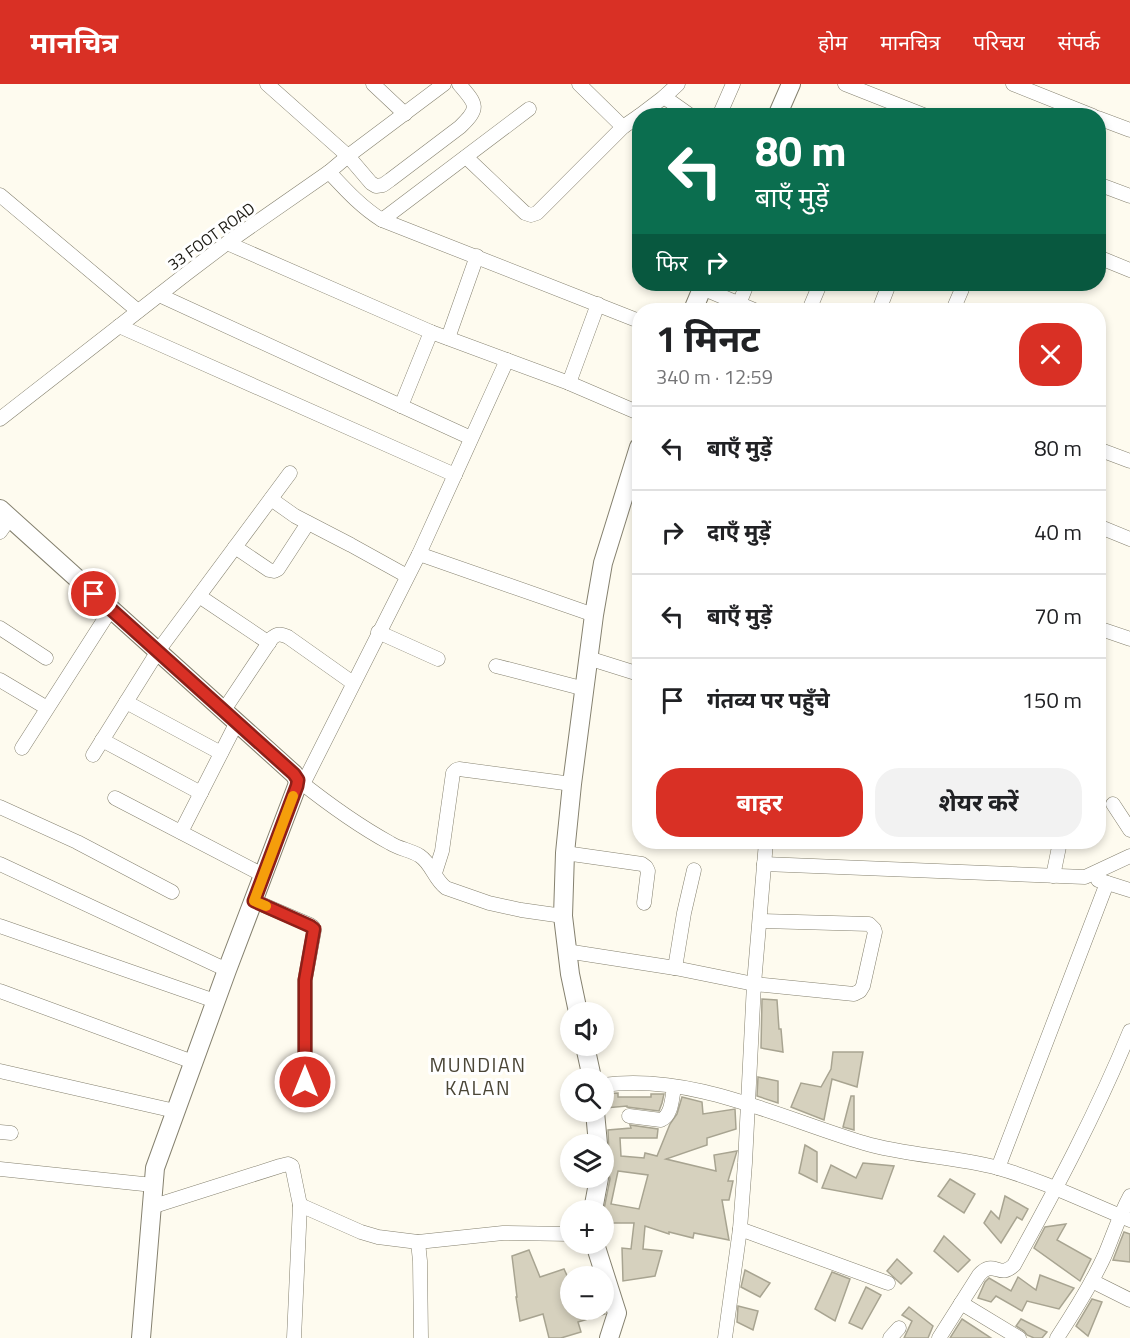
<!DOCTYPE html>
<html lang="hi">
<meta charset="utf-8">
<style>
body{margin:0;font-family:"Titillium Web","Noto Sans Devanagari",sans-serif;background:#f2f2f2;color:#202124;height:100vh;display:flex;flex-direction:column;font-size:22px;white-space:nowrap}
*{box-sizing:border-box;margin:0}
p{font-size:20px;color:#757577}
.icon{flex:none;width:33px;height:33px;fill:none;stroke:currentColor;stroke-width:2;stroke-linecap:round;stroke-linejoin:round}
.map{position:relative;flex:1;overflow:hidden}
.side{position:absolute;left:632px;top:219px;width:474px;height:546px;display:flex;flex-direction:column;background:#fff;border-radius:24px;box-shadow:0 3px 9px #0003}
.side>*{flex:none}
.banner{position:absolute;left:632px;top:24px;width:474px;height:183px;border-radius:24px;box-shadow:0 3px 9px #0003;background:#0b6e4f;color:#fff;overflow:hidden}
.fabs{position:absolute;left:560px;top:918px;display:grid;gap:12px}
.fabs a{display:grid;place-items:center;width:54px;height:54px;border-radius:50%;background:#fff;box-shadow:0 3px 9px #0003;font-size:30px}
.pin{position:absolute;display:grid;place-items:center;width:51px;height:51px;color:#fff;margin:-26px;border:3px solid #fff;border-radius:50%;box-shadow:0 2px 6px #0007}
.me{position:absolute;width:66px;margin:-33px;rotate:0deg;stroke-linejoin:round;filter:drop-shadow(0 0 4px #0008)}
.turn{display:flex;align-items:center;gap:21px;height:126px;padding:0 24px;font-size:27px}
.turn .icon{width:78px;height:78px;stroke-width:2.5}
.turn b{display:block;font-size:42px;line-height:51px}
.then{display:flex;align-items:center;height:57px;padding:0 24px;background:#0003;gap:12px;font-size:22px}
.round{display:grid;place-items:center;flex:none;width:63px;height:63px;border-radius:24px;background:#f2f2f2}
.overview{display:flex;align-items:center;justify-content:space-between;height:102px;padding:0 24px}
h1{font-size:36px;font-weight:700;line-height:45px}
.cta{display:flex;gap:12px;margin-top:auto;padding:12px 24px}
.cta a{flex:1;height:69px;border-radius:24px;background:#d93025;color:#fff;font-size:24px;font-weight:700;line-height:69px;text-align:center}
.cta a+a{background:#f2f2f2;color:#202124}
ul{padding:0;list-style:none}
li{display:flex;align-items:center;gap:18px;height:84px;padding:0 24px;border-top:2px solid #e0e0e0}
li div{flex:1}
li b{display:block;font-size:22px}
li em{font-style:normal}
header{display:flex;align-items:center;gap:36px;box-sizing:border-box;height:84px;padding:0 30px;background:#d93025;color:#fff}
header strong{font-size:28px}
nav{display:flex;gap:33px;margin-inline-start:auto;font-size:21px}
.map>svg:first-child{display:block}
.building{fill:#d6d1be;stroke:#a8a491;stroke-width:1.5;fill-rule:evenodd}
.lines{fill:none;stroke-linecap:round;stroke-linejoin:round}
.minor-casing{stroke:#85816f;stroke-width:15}
.tertiary-casing{stroke:#85816f;stroke-width:20}
.minor{stroke:#fff;stroke-width:14}
.tertiary{stroke:#fff;stroke-width:18}
.route-casing{stroke:#8d1f18;stroke-width:15}
.route{stroke:#d93025;stroke-width:10}
.slow{stroke:#f59e0b;stroke-width:10}
.labels{text-anchor:middle;dominant-baseline:central;stroke-width:6;stroke-linejoin:round;paint-order:stroke}
.street-label{font-size:16px;fill:#1c1a13;stroke:#fff}
.quarter-label{font-size:20px;letter-spacing:1.5px;fill:#4b4636;stroke:#fff}
</style>
<header>
<strong>मानचित्र</strong>
<nav><a>होम</a><a>मानचित्र</a><a>परिचय</a><a>संपर्क</a></nav>
</header>
<div class="map">
<svg width="1130" height="1254" viewBox="0 0 1130 1254">
<rect width="100%" height="100%" fill="#fefbef"/>
<g class="building">
<path d="M 762,915 L 777,916 L 779,945 L 781,945 L 783,968 L 761,964 Z"/>
<path d="M 833,968 L 863,968 L 857,1003 L 832,995 L 824,1036 L 791,1023 L 801,999 L 821,1003 L 831,985 Z"/>
<path d="M 758,993 L 778,997 L 778,1019 L 757,1012 Z"/>
<path d="M 618,1009 L 618,1013 L 651,1013 L 651,1010 L 664,1010 L 662,1019 L 659,1027 L 627,1023 L 627,1022 L 605,1024 L 603,1020 L 603,1010 Z"/>
<path d="M 851,1012 L 854,1012 L 854,1046 L 843,1043 Z"/>
<path d="M 682,1013 L 702,1018 L 703,1030 L 735,1025 L 736,1045 L 707,1054 L 707,1061 L 666,1075 L 716,1087 L 714,1071 L 737,1067 L 728,1097 L 733,1097 L 729,1116 L 722,1116 L 729,1156 L 694,1149 L 693,1154 L 669,1148 L 669,1150 L 645,1142 L 643,1165 L 662,1167 L 655,1192 L 623,1197 L 622,1164 L 631,1165 L 634,1139 L 603,1139 L 603,1130 L 610,1095 L 609,1090 L 606,1085 L 603,1071 L 609,1071 L 608,1046 L 631,1044 L 630,1041 L 658,1045 L 657,1054 L 620,1054 L 621,1072 L 644,1074 L 645,1069 L 657,1072 L 670,1040 L 677,1030 ZM 618,1087 L 648,1091 L 639,1125 L 611,1120 Z"/>
<path d="M 805,1061 L 817,1068 L 817,1098 L 799,1089 Z"/>
<path d="M 863,1079 L 894,1082 L 882,1115 L 822,1104 L 831,1081 L 856,1094 Z"/>
<path d="M 950,1095 L 975,1110 L 964,1129 L 938,1112 Z"/>
<path d="M 1005,1112 L 1028,1125 L 1022,1136 L 1017,1133 L 1001,1159 L 984,1139 L 991,1127 L 999,1135 Z"/>
<path d="M 1066,1140 L 1057,1156 L 1091,1175 L 1080,1197 L 1034,1164 L 1045,1143 Z"/>
<path d="M 1124,1148 L 1130,1150 L 1130,1178 L 1113,1176 Z"/>
<path d="M 944,1152 L 970,1176 L 958,1188 L 934,1167 Z"/>
<path d="M 529,1166 L 540,1193 L 564,1185 L 570,1198 L 570,1226 L 604,1226 L 605,1230 L 578,1238 L 581,1248 L 561,1254 L 549,1254 L 543,1230 L 520,1237 L 516,1213 L 517,1213 L 512,1172 Z"/>
<path d="M 897,1175 L 912,1189 L 901,1200 L 887,1187 Z"/>
<path d="M 745,1186 L 770,1199 L 760,1213 L 741,1203 Z"/>
<path d="M 832,1188 L 850,1195 L 835,1237 L 815,1225 Z"/>
<path d="M 1040,1191 L 1074,1204 L 1059,1225 L 1027,1217 L 1022,1227 L 996,1212 L 991,1218 L 978,1214 L 985,1198 L 989,1194 L 1011,1207 L 1018,1193 L 1036,1206 Z"/>
<path d="M 866,1203 L 881,1211 L 862,1245 L 849,1239 Z"/>
<path d="M 1092,1215 L 1102,1218 L 1088,1252 L 1076,1242 Z"/>
<path d="M 738,1222 L 758,1227 L 753,1246 L 737,1238 Z"/>
<path d="M 909,1223 L 933,1242 L 928,1254 L 904,1254 L 912,1237 L 902,1231 Z"/>
<path d="M 962,1235 L 991,1254 L 950,1254 Z"/>
<path d="M 1021,1235 L 1047,1248 L 1042,1254 L 1034,1254 L 1027,1251 L 1024,1247 L 1016,1242 Z"/>
</g>
<g class="lines">
<g class="minor-casing">
<g id="minor">
<path d="M 267,0 L 348,72 L 371,99 L 376,102 L 383,101 L 390,96 L 460,43 C 481,23 476,20 459,0"/>
<path d="M 373,0 L 405,30"/>
<path d="M 579,0 L 623,43"/>
<path d="M 845,0 L 926,32"/>
<path d="M 1013,0 L 1093,32"/>
<path d="M 664,13 L 691,32"/>
<path d="M 639,32 L 664,13 L 678,0"/>
<path d="M 719,32 L 733,0"/>
<path d="M 1098,34 L 1130,46"/>
<path d="M 466,73 L 525,129 L 531,131 L 537,129 L 623,43 L 639,32"/>
<path d="M 329,88 C 345,105 361,123 382,136 L 639,237"/>
<path d="M 1098,100 L 1130,112"/>
<path d="M 0,111 L 138,227"/>
<path d="M 382,136 L 529,25"/>
<path d="M 227,159 L 431,248 L 569,299 L 639,329"/>
<path d="M 1098,173 L 1130,186"/>
<path d="M 702,204 L 754,226"/>
<path d="M 159,211 L 471,354"/>
<path d="M 739,220 L 747,200"/>
<path d="M 809,226 L 820,200"/>
<path d="M 879,226 L 889,200"/>
<path d="M 953,226 L 962,205"/>
<path d="M 119,242 L 455,391"/>
<path d="M 448,254 L 477,172"/>
<path d="M 569,299 L 598,220"/>
<path d="M 401,322 L 431,248"/>
<path d="M 0,335 L 186,190 L 227,159 L 329,88 L 348,72 L 444,0"/>
<path d="M 1098,365 L 1130,377"/>
<path d="M 271,415 L 295,432 L 351,461 L 407,492"/>
<path d="M 1098,442 L 1130,455"/>
<path d="M 0,448 L 10,434"/>
<path d="M 235,463 L 269,486 L 274,487 L 278,485 L 308,439"/>
<path d="M 419,470 L 507,276"/>
<path d="M 199,512 L 269,559"/>
<path d="M 0,544 L 46,574"/>
<path d="M 1098,544 L 1130,555"/>
<path d="M 378,548 L 438,575"/>
<path d="M 588,574 L 639,590"/>
<path d="M 496,582 L 585,605"/>
<path d="M 0,596 L 47,624"/>
<path d="M 126,618 L 221,669"/>
<path d="M 224,626 L 272,554 C 278,549 281,550 288,553 L 353,599"/>
<path d="M 102,656 L 201,709"/>
<path d="M 22,664 L 111,525"/>
<path d="M 93,671 L 158,567 L 290,389"/>
<path d="M 298,696 C 327,719 357,741 390,759 C 399,765 411,766 420,772 C 432,780 434,795 446,804 L 489,819 L 521,826 L 563,832"/>
<path d="M 303,700 L 419,470 L 594,531"/>
<path d="M 115,714 L 263,791"/>
<path d="M 1113,720 L 1130,746"/>
<path d="M 0,723 L 77,758 L 172,808"/>
<path d="M 181,748 L 237,638"/>
<path d="M 565,769 L 642,780 L 646,783 L 648,787 L 644,819"/>
<path d="M 0,780 L 227,886"/>
<path d="M 764,780 L 1085,793 L 1130,772"/>
<path d="M 435,789 L 442,767 L 453,689 L 456,686 L 459,685 L 572,700"/>
<path d="M 1053,792 L 1060,758"/>
<path d="M 1098,796 L 1130,806"/>
<path d="M 254,817 L 310,841 L 313,843 L 314,847 L 305,896 L 305,1020"/>
<path d="M 0,842 L 215,917"/>
<path d="M 566,867 L 675,884 L 754,900 L 854,910 L 860,907 L 863,902 L 875,848 L 874,845 L 869,840 L 760,837"/>
<path d="M 675,884 L 684,829 L 694,786"/>
<path d="M 0,907 L 193,978"/>
<path d="M 0,987 L 175,1027"/>
<path d="M 603,1001 C 693,989 780,1034 864,1059 C 907,1072 954,1072 998,1084 C 1044,1097 1086,1118 1130,1136"/>
<path d="M 629,1032 L 661,1036 C 672,1031 672,1014 674,1003"/>
<path d="M 0,1048 L 11,1049"/>
<path d="M 998,1084 L 1107,799"/>
<path d="M 0,1085 L 153,1101"/>
<path d="M 300,1121 L 361,1148 L 378,1153 L 418,1158 L 503,1149 L 570,1150"/>
<path d="M 151,1123 L 280,1082 L 288,1080 L 292,1082 L 300,1121 L 294,1254"/>
<path d="M 740,1145 L 888,1199"/>
<path d="M 418,1158 L 420,1177 L 421,1254"/>
<path d="M 1092,1197 L 1130,1216"/>
<path d="M 961,1219 L 1019,1254"/>
<path d="M 725,1254 L 740,1145 L 745,1079 L 754,900 L 766,758"/>
<path d="M 890,1254 L 899,1244"/>
<path d="M 939,1254 L 979,1191 C 994,1174 999,1196 1014,1181 C 1056,1105 1097,1028 1130,947"/>
<path d="M 1057,1254 C 1074,1228 1091,1201 1104,1173 C 1113,1152 1119,1132 1130,1112"/>
</g>
</g>
<g class="tertiary-casing">
<g id="tertiary">
<path d="M 777,32 L 791,0"/>
<path d="M 693,226 L 704,200"/>
<path d="M 0,425 L 294,690 L 298,696 L 297,702 L 227,886 L 155,1084 L 141,1254"/>
<path d="M 578,928 L 570,890 L 563,832 L 565,769 L 572,700 L 594,531 L 603,479 L 639,363"/>
<path d="M 585,962 L 592,994"/>
<path d="M 595,1028 L 598,1060"/>
<path d="M 593,1126 L 599,1094"/>
<path d="M 595,1160 L 617,1229 L 609,1254"/>
</g>
</g>
<use href="#minor" class="minor"/>
<use href="#tertiary" class="tertiary"/>
</g>
<g class="lines">
<g class="route-casing">
<path id="route" d="M 94,510 L 294,690 L 298,696 L 297,702 L 254,817 L 310,842 L 314,845 L 305,896 L 305,998"/>
</g>
<use href="#route" class="route"/>
<path class="slow" d="M 266,822 L 254,817 L 293,712"/>
</g>
<g class="labels">
<g class="street-label">
<text transform="translate(211 152) rotate(-36)">33 FOOT ROAD</text>
</g>
<g class="quarter-label">
<text x="478" y="980">MUNDIAN<tspan x="478" dy="23">KALAN</tspan></text>
</g>
</g>
</svg>
<div class="fabs">
<a><svg class="icon" aria-label="sound" viewBox="0 0 24 24"><path d="M4 9h4l5-4v14l-5-4H4zM17 9q2 3 0 6"/></svg></a>
<a><svg class="icon" aria-label="search" viewBox="0 0 24 24"><circle cx="10" cy="10" r="6"/><path d="M15 15l6 6"/></svg></a>
<a><svg class="icon" aria-label="layers" viewBox="0 0 24 24"><path d="M12 4l9 5-9 5-9-5zM3 14l9 5 9-5"/></svg></a>
<a>+</a>
<a>−</a>
</div>
<div class="pin" style="left:94px;top:510px;background:#d93025"><svg class="icon" aria-label="arrive" viewBox="0 0 24 24"><path d="M6 21V4h12l-3 4 3 4H6"/></svg></div>
<svg class="me" style="left:305px;top:998px" viewBox="-20 -20 40 40"><circle r="17" fill="#d93025" stroke="#fff" stroke-width="3"/><path d="M0-11L8 9 0 5-8 9z" fill="#fff"/></svg>
<div class="banner">
<div class="turn"><svg class="icon" aria-label="left" viewBox="0 0 24 24"><path d="M17 20v-9H6M10 6l-5 5 5 5"/></svg><div><b>80 m</b>बाएँ मुड़ें</div></div>
<div class="then">फिर<svg class="icon" aria-label="right" viewBox="0 0 24 24"><path d="M7 20v-9h11M14 6l5 5-5 5"/></svg></div>
</div>
<section class="side">
<div class="overview"><div><h1>1 मिनट</h1><p>340 m · 12:59</p></div><a class="round" style="background:#d93025;color:#fff"><svg class="icon" aria-label="close" viewBox="0 0 24 24"><path d="M6 6l12 12M18 6L6 18"/></svg></a></div>
<ul>
<li><svg class="icon" aria-label="left" viewBox="0 0 24 24"><path d="M17 20v-9H6M10 6l-5 5 5 5"/></svg><div><b>बाएँ मुड़ें</b></div><em>80 m</em></li>
<li><svg class="icon" aria-label="right" viewBox="0 0 24 24"><path d="M7 20v-9h11M14 6l5 5-5 5"/></svg><div><b>दाएँ मुड़ें</b></div><em>40 m</em></li>
<li><svg class="icon" aria-label="left" viewBox="0 0 24 24"><path d="M17 20v-9H6M10 6l-5 5 5 5"/></svg><div><b>बाएँ मुड़ें</b></div><em>70 m</em></li>
<li><svg class="icon" aria-label="arrive" viewBox="0 0 24 24"><path d="M6 21V4h12l-3 4 3 4H6"/></svg><div><b>गंतव्य पर पहुँचे</b></div><em>150 m</em></li>
</ul>
<div class="cta"><a>बाहर</a><a>शेयर करें</a></div>
</section>
</div>
